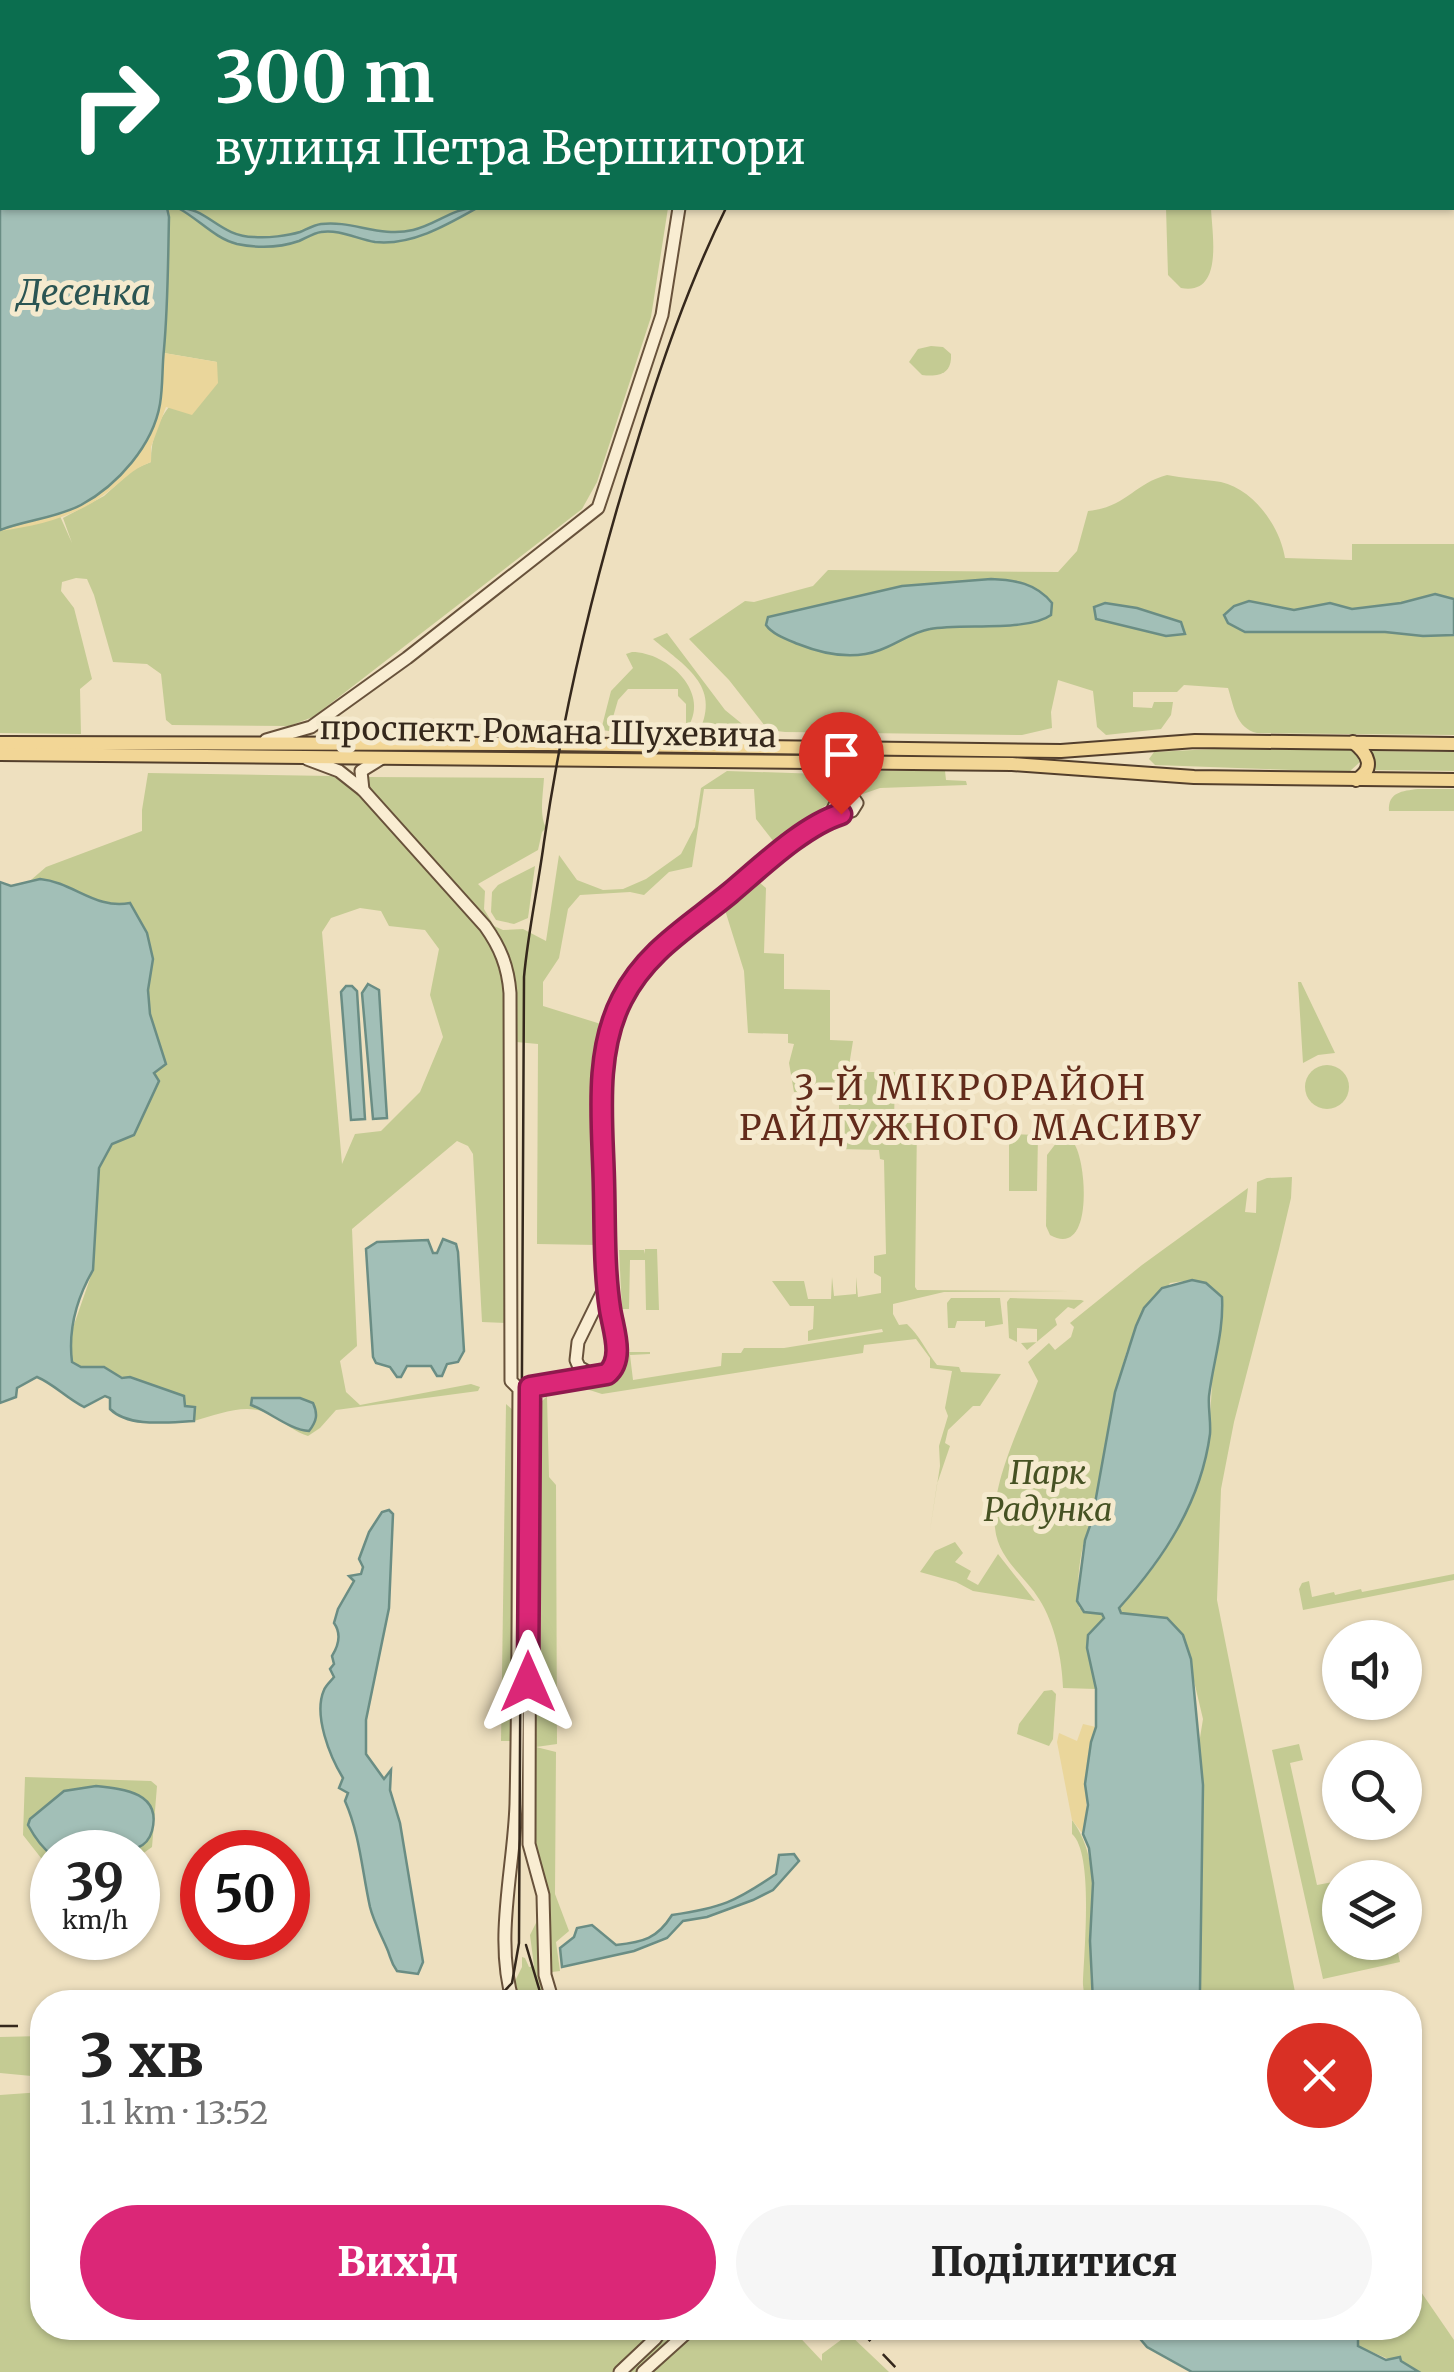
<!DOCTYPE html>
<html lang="uk">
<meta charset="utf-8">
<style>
body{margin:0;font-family:Merriweather,serif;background:#f6f6f6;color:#222;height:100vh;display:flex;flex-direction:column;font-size:38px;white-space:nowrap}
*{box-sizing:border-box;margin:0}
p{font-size:32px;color:#767676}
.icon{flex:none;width:55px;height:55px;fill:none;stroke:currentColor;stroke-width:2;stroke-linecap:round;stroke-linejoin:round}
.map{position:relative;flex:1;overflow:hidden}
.side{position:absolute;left:30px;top:1990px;width:1392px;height:350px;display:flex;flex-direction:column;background:#fff;border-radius:40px;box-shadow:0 2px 8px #0004}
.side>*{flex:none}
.guide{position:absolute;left:0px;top:0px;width:1455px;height:210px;box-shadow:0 2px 8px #0004;background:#0b6e4f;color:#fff;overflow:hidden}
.fabs{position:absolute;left:1322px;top:1620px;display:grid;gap:20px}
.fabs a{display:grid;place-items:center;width:100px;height:100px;border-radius:50%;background:#fff;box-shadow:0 2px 8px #0004;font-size:50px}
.speed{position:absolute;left:30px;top:1830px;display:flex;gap:20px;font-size:50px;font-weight:700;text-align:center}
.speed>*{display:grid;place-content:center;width:130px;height:130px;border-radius:50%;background:#fff;box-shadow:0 2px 8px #0004;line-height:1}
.speed small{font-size:25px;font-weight:400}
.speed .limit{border:15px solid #d22;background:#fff;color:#111}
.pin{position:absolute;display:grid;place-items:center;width:85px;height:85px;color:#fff;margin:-102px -42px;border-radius:50% 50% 50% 0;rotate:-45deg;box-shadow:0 0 10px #0007}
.pin .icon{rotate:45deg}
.me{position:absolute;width:110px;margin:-55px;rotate:0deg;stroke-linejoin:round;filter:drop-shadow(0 0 8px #0008)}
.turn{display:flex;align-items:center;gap:35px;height:210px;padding:0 50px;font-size:45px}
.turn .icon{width:130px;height:130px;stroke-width:2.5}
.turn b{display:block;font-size:70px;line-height:85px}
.round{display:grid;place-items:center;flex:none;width:105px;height:105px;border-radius:52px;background:#f6f6f6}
.head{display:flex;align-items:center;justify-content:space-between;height:170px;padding:0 50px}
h1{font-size:60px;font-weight:800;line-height:75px}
.action{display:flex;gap:20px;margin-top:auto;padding:20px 50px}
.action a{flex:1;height:115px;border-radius:60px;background:#db2777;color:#fff;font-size:40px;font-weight:800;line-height:115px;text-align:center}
.action a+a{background:#f6f6f6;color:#222}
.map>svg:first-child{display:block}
.green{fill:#c4cb93;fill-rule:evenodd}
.sand{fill:#ead69b}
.water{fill:#a2bfb7;stroke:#6a8d84;stroke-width:2.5}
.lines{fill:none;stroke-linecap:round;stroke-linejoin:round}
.secondary-casing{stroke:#68523b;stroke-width:15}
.primary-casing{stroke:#533f2c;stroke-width:16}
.secondary{stroke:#f9edd2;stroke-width:11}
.primary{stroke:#f2d696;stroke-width:12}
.tram{stroke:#35281c;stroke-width:2.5}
.rail{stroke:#35281c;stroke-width:2.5;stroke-dasharray:18 18;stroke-linecap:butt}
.route-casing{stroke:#8e194d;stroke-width:25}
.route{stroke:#db2777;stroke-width:18}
.labels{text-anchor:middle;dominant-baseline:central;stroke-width:10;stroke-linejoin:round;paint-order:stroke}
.street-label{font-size:32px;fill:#35281c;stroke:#f5eace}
.park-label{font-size:32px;font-style:italic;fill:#465223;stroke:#f5eace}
.water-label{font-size:35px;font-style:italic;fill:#2b5553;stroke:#f5eace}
.neighbourhood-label{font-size:35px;letter-spacing:2.5px;fill:#622b1b;stroke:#f5eace}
</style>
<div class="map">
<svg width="1454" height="2372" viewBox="0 0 1454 2372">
<rect width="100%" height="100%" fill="#eee0bf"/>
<g class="green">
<path d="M 177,0 L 767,0 L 176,2 Z"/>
<path d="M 167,208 L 668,208 L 651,317 L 597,482 L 582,509 L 313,717 L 289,726 L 172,725 L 166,720 L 161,674 L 147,664 L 113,662 L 94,595 L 87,579 L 76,578 L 62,582 L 61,591 L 74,608 L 92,679 L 80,689 L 81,734 L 0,733 L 0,530 L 59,514 L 72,543 L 63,518 L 104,496 L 134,469 L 151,462 C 151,412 182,392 217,362 L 164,353 L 167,317 Z"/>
<path d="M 1166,208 L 1211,208 C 1212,234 1224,296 1181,288 L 1168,275 Z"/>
<path d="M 931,346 L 943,347 L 951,354 C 952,374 939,377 922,375 L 909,362 L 918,349 Z"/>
<path d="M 1167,475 C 1183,478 1199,479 1214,481 C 1250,484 1280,525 1285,558 L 1352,560 L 1352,544 L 1454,544 L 1454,735 L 1257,733 C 1236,728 1234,707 1228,688 L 1184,685 L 1177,692 L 1133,692 L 1133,707 L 1152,708 L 1154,702 L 1173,702 L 1171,715 L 1161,729 L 1106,735 L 1097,727 L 1093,691 L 1058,680 L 1051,712 L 1052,728 L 1022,735 L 785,732 L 768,730 L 729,680 L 689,639 L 745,601 L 754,602 L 813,586 L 828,570 L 1058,572 L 1077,551 L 1088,511 C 1127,507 1133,484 1167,475 Z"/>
<path d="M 667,633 L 725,710 L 752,732 L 699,732 C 722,685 683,665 653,639 Z"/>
<path d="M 632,652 C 668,652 713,694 686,730 L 686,704 L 678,696 L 678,689 L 628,689 L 618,700 L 609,731 L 601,730 L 611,691 L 633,668 L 626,654 Z"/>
<path d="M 1234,748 L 1354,750 L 1360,762 L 1349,772 L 1155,765 L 1149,759 L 1154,752 Z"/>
<path d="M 1369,751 L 1454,752 L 1454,771 L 1369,770 Z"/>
<path d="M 727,771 L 821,774 L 830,778 L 833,800 L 774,842 L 756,819 L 754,789 L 704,789 L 692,867 L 669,872 L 644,895 L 630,892 L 580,895 L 568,909 L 559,958 L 543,982 L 543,1006 L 604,1025 L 594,1115 L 598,1245 L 537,1244 L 538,1044 L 505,1041 L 506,1323 L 482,1322 L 473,1154 L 468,1146 L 457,1141 L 352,1229 L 357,1346 L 340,1361 L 346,1392 L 360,1405 L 471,1384 L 480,1387 L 478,1391 L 336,1410 L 320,1428 L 308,1436 C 295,1432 285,1423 273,1416 C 248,1401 221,1414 194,1421 L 195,1408 L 184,1406 L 104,1368 L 81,1367 L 72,1362 L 69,1339 L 93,1270 L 99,1168 L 112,1144 L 134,1135 L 158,1081 L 154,1073 L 165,1064 L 150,1014 L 148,990 L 153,959 L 147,933 L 118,905 L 102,904 L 78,891 L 40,879 L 31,880 L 46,867 L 142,831 L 142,810 L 148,773 L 332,776 L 349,784 L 456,886 L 366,784 L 366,777 L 544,778 C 543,795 539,815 546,828 L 542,832 L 538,850 L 478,884 L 485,891 L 484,909 L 494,926 L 503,930 L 523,929 L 546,941 L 559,855 L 577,880 L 603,890 L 623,889 L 646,879 L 681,854 L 695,827 L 701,788 ZM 360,908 L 381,911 L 389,926 L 425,930 L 439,949 L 430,995 L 443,1037 L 420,1092 L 381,1131 L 355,1134 L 342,1164 L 322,932 L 331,918 Z"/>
<path d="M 861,771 L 945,771 L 946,780 L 966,781 L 967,785 L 880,788 L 860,795 L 853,783 Z"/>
<path d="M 1418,789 L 1454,789 L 1454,811 L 1389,811 C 1388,792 1402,791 1418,789 Z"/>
<path d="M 535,866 L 528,918 L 514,924 L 496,920 L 491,912 L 492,892 L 498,885 Z"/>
<path d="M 760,883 L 766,888 L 764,953 L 784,954 L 784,989 L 830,990 L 830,1040 L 853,1041 L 848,1072 L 895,1072 L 894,1123 L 917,1123 L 915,1287 L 917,1290 L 1070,1291 L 944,1292 L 893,1304 L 893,1314 L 899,1325 L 907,1324 C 920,1336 926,1351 937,1365 L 959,1367 L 961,1372 L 1001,1374 L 980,1406 L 973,1406 L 948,1430 L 945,1443 L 950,1446 L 937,1484 L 930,1530 L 940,1466 L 939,1446 L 948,1416 L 945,1408 L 952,1371 L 930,1368 L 930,1358 L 916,1339 L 864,1345 L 863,1353 L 602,1394 L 580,1387 L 577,1382 L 580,1380 L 594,1385 L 612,1382 L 623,1366 L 623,1352 L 650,1352 L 650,1354 L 630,1355 L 633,1380 L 721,1366 L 722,1353 L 741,1353 L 744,1348 L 784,1348 L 883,1332 L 882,1329 L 808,1341 L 808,1331 L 813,1329 L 814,1306 L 790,1306 L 772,1281 L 804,1281 L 808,1299 L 831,1299 L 832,1277 L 834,1296 L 856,1294 L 856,1277 L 858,1297 L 881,1293 L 881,1277 L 874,1273 L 874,1256 L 886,1254 L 884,1160 L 880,1159 L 879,1150 L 839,1149 L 839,1102 L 835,1101 L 834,1092 L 794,1092 L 789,1063 L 794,1044 L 788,1043 L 788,1034 L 748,1033 L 744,971 L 725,910 Z"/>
<path d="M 1298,982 L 1301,982 L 1335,1053 L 1318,1055 L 1303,1063 Z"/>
<circle cx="1327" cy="1087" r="22"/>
<path d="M 1009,1134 L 1038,1135 L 1037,1191 L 1009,1191 Z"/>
<path d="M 1057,1142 L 1074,1144 C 1086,1158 1095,1260 1050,1235 L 1046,1226 L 1047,1155 Z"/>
<path d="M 1292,1177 L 1291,1198 L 1279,1249 L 1234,1422 L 1221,1489 L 1217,1600 L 1297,2002 L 1198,2002 L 1203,1823 L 1199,1744 L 1203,1719 L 1183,1635 L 1168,1618 L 1121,1613 L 1119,1608 C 1186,1538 1210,1474 1212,1378 C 1212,1350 1198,1309 1192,1280 L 1170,1283 L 1127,1350 L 1115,1392 L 1092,1520 C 1080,1544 1076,1582 1079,1608 L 1102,1614 L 1104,1618 L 1088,1635 L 1087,1648 L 1096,1689 L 1063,1688 C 1062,1659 1055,1624 1039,1599 C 1024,1575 998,1559 995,1528 C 990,1484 1022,1422 1038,1381 L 1028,1362 L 1049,1343 L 1055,1350 L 1071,1337 L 1074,1327 L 1070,1323 L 1142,1265 L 1248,1188 L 1245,1212 L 1256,1213 L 1257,1182 L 1267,1178 Z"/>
<path d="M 645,1249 L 657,1249 L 659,1310 L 646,1310 L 645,1260 L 630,1260 L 629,1309 L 622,1309 L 619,1250 L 644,1250 L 645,1254 Z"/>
<path d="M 951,1298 L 1000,1298 L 1003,1324 L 985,1327 L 985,1321 L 957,1321 L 955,1328 L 948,1328 L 947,1303 Z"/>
<path d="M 1010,1298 L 1081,1300 L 1084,1301 L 1074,1309 L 1068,1307 L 1055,1319 L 1057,1325 L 1027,1350 L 1021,1343 L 1037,1342 L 1037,1329 L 1017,1328 L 1017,1342 L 1009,1338 L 1007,1302 Z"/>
<path d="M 547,1396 L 549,1477 L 556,1485 L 557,1744 L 536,1747 L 556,1752 L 555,1894 L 569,1931 L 556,1942 L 560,1971 L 552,1972 L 548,1894 L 536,1850 L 535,1408 Z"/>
<path d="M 506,1404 L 514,1411 L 513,1741 L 501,1741 Z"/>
<path d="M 955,1542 L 963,1553 L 955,1562 L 971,1571 L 967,1579 L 978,1585 L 998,1554 L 1035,1601 L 973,1591 L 956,1582 L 920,1572 L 935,1551 Z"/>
<path d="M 1454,1574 L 1454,1580 L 1303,1610 L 1299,1589 L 1302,1583 L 1309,1581 L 1312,1597 L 1334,1592 L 1335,1595 L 1361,1589 L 1362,1592 Z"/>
<path d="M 1052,1690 L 1056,1694 L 1053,1739 L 1049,1746 L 1017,1734 L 1019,1724 L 1044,1691 Z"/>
<path d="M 1299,1744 L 1303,1760 L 1290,1763 L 1317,1885 L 1333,1882 L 1340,1887 L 1340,1942 L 1396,1943 L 1400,1962 L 1323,1979 L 1272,1750 Z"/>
<path d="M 25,1777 L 151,1781 L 157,1786 L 152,1847 L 138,1857 L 138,1852 L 52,1852 L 52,1872 L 23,1835 Z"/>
<path d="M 1072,1820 C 1109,1869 1084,1944 1093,2002 L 1085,2002 L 1083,1985 C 1084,1953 1094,1853 1072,1834 Z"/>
<path d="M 540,1915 L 550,2002 L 517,2002 L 512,1987 L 522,1967 L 522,1957 L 525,1958 L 529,1967 L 534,1966 L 530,1935 Z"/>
<path d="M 42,2036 L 42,2077 L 0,2073 L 0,2037 Z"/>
<path d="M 42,2092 L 42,2328 L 791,2328 L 822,2361 L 822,2354 L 849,2334 L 889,2372 L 0,2372 L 0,2095 Z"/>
<path d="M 1410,2276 L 1454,2340 L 1454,2372 L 1419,2372 L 1358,2346 L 1358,2328 L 1410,2328 Z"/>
</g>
<g class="sand">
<path d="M 164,353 L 217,362 L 218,383 L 192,415 L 166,407 L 151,447 L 151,462 C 131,469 122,482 105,494 C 75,517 37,526 0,531 L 80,506 L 160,406 Z"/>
<path d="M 1083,1724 L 1096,1727 C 1089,1746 1085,1773 1086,1793 C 1086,1807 1088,1821 1083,1834 L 1072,1820 L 1057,1742 L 1059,1733 L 1077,1741 Z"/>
</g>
<g class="water">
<path d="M 0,0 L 128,2 L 2,2 L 2,208 L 167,208 L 169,217 C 168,261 168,305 164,349 C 162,367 163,386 160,404 C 153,445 118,485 81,505 C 56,518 27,520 0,530 Z"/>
<path d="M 178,208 C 207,207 220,237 254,237 C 268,238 287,236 300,232 C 307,229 314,225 321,224 C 352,220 380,238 413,230 C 436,225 454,207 477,208 C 447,225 411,246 375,242 C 357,239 339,229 321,232 C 314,233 306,238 299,241 C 279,248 257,248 237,244 C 214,238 199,219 178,208 Z"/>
<path d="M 991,579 C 1015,580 1036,583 1052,603 L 1051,615 C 1028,632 961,623 930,629 C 912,632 897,644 880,650 C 854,660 823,654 798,644 C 786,639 772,634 766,625 L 768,617 L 902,586 Z"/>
<path d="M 1435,594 L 1454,599 L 1454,635 L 1423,636 L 1385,632 L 1245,632 L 1228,623 L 1224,615 L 1234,606 L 1249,601 L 1294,610 L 1330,603 L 1352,609 L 1401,603 Z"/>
<path d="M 1105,603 L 1137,608 L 1181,622 L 1185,634 L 1166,636 L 1096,619 L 1094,607 Z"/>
<path d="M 40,879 C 73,882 96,910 130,903 L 147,933 L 153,959 L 148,990 L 150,1014 L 166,1064 L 154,1073 L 159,1081 L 134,1135 L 112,1144 L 99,1168 L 93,1270 C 77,1298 68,1330 72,1362 L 81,1367 L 104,1367 L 122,1378 L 130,1377 L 184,1396 L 185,1406 L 195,1407 L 194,1421 C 169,1422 129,1428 110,1409 L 110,1398 L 105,1396 L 84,1407 C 66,1398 54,1384 37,1377 L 17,1388 L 16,1397 L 0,1403 L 0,882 L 11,886 Z"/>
<path d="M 368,984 L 379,990 L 387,1118 L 373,1119 L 362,993 Z"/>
<path d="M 346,986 L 352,986 L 357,991 L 365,1119 L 351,1120 L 341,992 Z"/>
<path d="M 443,1239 L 456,1244 L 458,1252 L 464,1351 L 458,1362 L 447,1364 L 442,1376 L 437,1376 L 431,1366 L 407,1366 L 401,1377 L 397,1377 L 390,1367 L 376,1363 L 373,1357 L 366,1249 L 377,1242 L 428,1240 L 433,1253 L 437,1253 Z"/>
<path d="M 1192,1280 L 1206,1283 L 1222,1297 C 1224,1332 1213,1362 1209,1396 C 1208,1409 1211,1421 1210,1434 C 1201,1502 1164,1558 1119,1608 L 1121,1613 L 1167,1618 L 1183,1635 L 1191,1659 L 1203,1785 L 1200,1990 L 1198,2002 L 1093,2002 L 1090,1941 L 1093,1883 L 1089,1848 L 1083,1834 L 1088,1805 L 1085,1784 L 1091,1742 L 1096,1727 L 1096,1689 L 1087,1648 L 1088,1635 L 1104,1618 L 1102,1614 L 1084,1612 L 1077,1601 L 1085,1540 L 1092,1520 L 1115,1392 L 1136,1326 L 1144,1308 L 1162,1288 Z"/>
<path d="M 252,1398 L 300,1398 L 313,1403 C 318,1414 317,1421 309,1431 C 290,1430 270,1412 251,1405 Z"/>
<path d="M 389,1510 L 393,1514 L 389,1608 L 366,1720 L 366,1754 L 384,1779 L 391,1770 L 390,1790 L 400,1823 L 423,1962 L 418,1974 L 397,1971 C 391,1963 391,1959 388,1951 C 382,1936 374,1923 370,1907 C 362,1871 360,1835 345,1801 L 348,1793 L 339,1788 L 343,1778 C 330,1757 313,1715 324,1690 C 326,1685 331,1681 334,1677 L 330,1669 L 334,1664 L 332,1656 C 339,1645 341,1633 334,1623 L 338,1609 L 354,1581 L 349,1576 L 361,1574 L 363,1567 L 359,1559 L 369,1532 L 382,1512 Z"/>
<path d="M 96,1786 C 125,1789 162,1793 152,1831 C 150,1838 145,1845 137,1848 C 112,1855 74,1846 52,1855 C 42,1848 34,1836 28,1825 L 30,1819 L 64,1791 Z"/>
<path d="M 794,1854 L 799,1861 L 773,1890 L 753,1900 L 707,1917 L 683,1921 L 667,1938 L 634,1951 L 562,1967 L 560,1948 L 574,1937 L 577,1928 L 592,1925 L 616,1945 C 643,1942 657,1939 672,1915 C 721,1908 735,1902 776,1874 L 779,1855 Z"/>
<path d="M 1131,2328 L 1358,2328 L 1358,2346 L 1386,2360 L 1400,2357 L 1401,2361 L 1419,2372 L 1192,2372 L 1147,2347 Z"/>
</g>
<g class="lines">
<g class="secondary-casing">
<g id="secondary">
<path d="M 777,2 L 779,0"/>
<path d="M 266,740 L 311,727 L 407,658 L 598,508 L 662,315 L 679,208"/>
<path d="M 307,759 L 339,771 L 363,790 L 485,926 C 500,947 508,966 510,993 L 511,1381 L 519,1389 C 518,1528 519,1666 516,1804 C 514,1869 494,1939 513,2002"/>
<path d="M 814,762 L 835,776 L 840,795"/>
<path d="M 363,790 L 361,771 L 382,758"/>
<path d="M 850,793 C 842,777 854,769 867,763"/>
<path d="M 593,1375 L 579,1367 L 576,1360 L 578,1342 L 606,1285"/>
<path d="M 530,1387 L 529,1844 L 543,1895 L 545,1975 L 553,2002"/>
<path d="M 519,1389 L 601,1375 L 615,1365 L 617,1350 L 606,1285 L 605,1061 L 609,1030 L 621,1000 L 642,965 L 661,947 L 809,831 L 829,817 L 852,811 L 857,803 L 850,793 L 840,795 L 829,817"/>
<path d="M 620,2372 L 655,2339 L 663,2328"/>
<path d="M 643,2372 L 692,2328"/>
</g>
</g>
<g class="primary-casing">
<g id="primary">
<path d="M 1353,742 C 1368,754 1376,768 1356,780"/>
<path d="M 0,743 L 548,744 L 1061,751 L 1195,741 L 1454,744"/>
<path d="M 0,754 L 1012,764 L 1194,777 L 1454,780"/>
</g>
</g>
<use href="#secondary" class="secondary"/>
<use href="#primary" class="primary"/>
<g class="tram">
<path d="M 841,2 L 843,0"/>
<path d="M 526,1945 L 543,2002"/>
<path d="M 494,2002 L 512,1983 L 519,1943 L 524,977 C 528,932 538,887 544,842 C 564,706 594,580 635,449 C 660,367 688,285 726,208"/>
</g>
<g class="rail">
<path d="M 0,2026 L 42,2026"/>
<path d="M 858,2328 L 900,2372"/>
</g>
</g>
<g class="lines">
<g class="route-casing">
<path id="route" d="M 528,1682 L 530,1387 L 607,1374 C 625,1359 613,1329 610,1309 C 604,1269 605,1228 604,1187 C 603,1126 593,1055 622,999 C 646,951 690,926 730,893 C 761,867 803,826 841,814"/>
</g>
<use href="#route" class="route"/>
</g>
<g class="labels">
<g class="street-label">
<text transform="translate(548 732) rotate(1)">проспект Романа Шухевича</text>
</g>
<g class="park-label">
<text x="1048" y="1473">Парк<tspan x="1048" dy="37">Радунка</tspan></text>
</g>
<g class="water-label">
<text x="84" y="293">Десенка</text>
</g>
<g class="neighbourhood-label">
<text x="971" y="1088">3-Й МІКРОРАЙОН<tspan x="971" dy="40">РАЙДУЖНОГО МАСИВУ</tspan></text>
</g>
</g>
</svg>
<div class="fabs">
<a><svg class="icon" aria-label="sound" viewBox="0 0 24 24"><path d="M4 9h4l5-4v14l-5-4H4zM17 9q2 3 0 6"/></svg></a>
<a><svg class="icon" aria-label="search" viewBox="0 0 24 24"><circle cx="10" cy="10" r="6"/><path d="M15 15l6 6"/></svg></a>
<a><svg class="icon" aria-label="layers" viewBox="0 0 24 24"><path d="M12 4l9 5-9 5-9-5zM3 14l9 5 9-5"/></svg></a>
</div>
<div class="speed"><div>39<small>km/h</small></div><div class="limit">50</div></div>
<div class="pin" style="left:841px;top:814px;background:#d93025"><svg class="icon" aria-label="arrive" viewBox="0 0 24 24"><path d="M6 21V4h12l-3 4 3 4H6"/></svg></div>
<svg class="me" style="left:528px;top:1682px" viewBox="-20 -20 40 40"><path d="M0-17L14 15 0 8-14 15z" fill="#db2777" stroke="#fff" stroke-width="4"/></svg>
<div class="guide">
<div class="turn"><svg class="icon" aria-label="right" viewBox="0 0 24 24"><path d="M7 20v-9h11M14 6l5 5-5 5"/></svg><div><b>300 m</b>вулиця Петра Вершигори</div></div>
</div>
<section class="side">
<div class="head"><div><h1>3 хв</h1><p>1.1 km · 13:52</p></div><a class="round" style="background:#d93025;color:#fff"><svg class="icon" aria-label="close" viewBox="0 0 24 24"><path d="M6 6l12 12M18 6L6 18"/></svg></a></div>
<div class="action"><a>Вихід</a><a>Поділитися</a></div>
</section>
</div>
